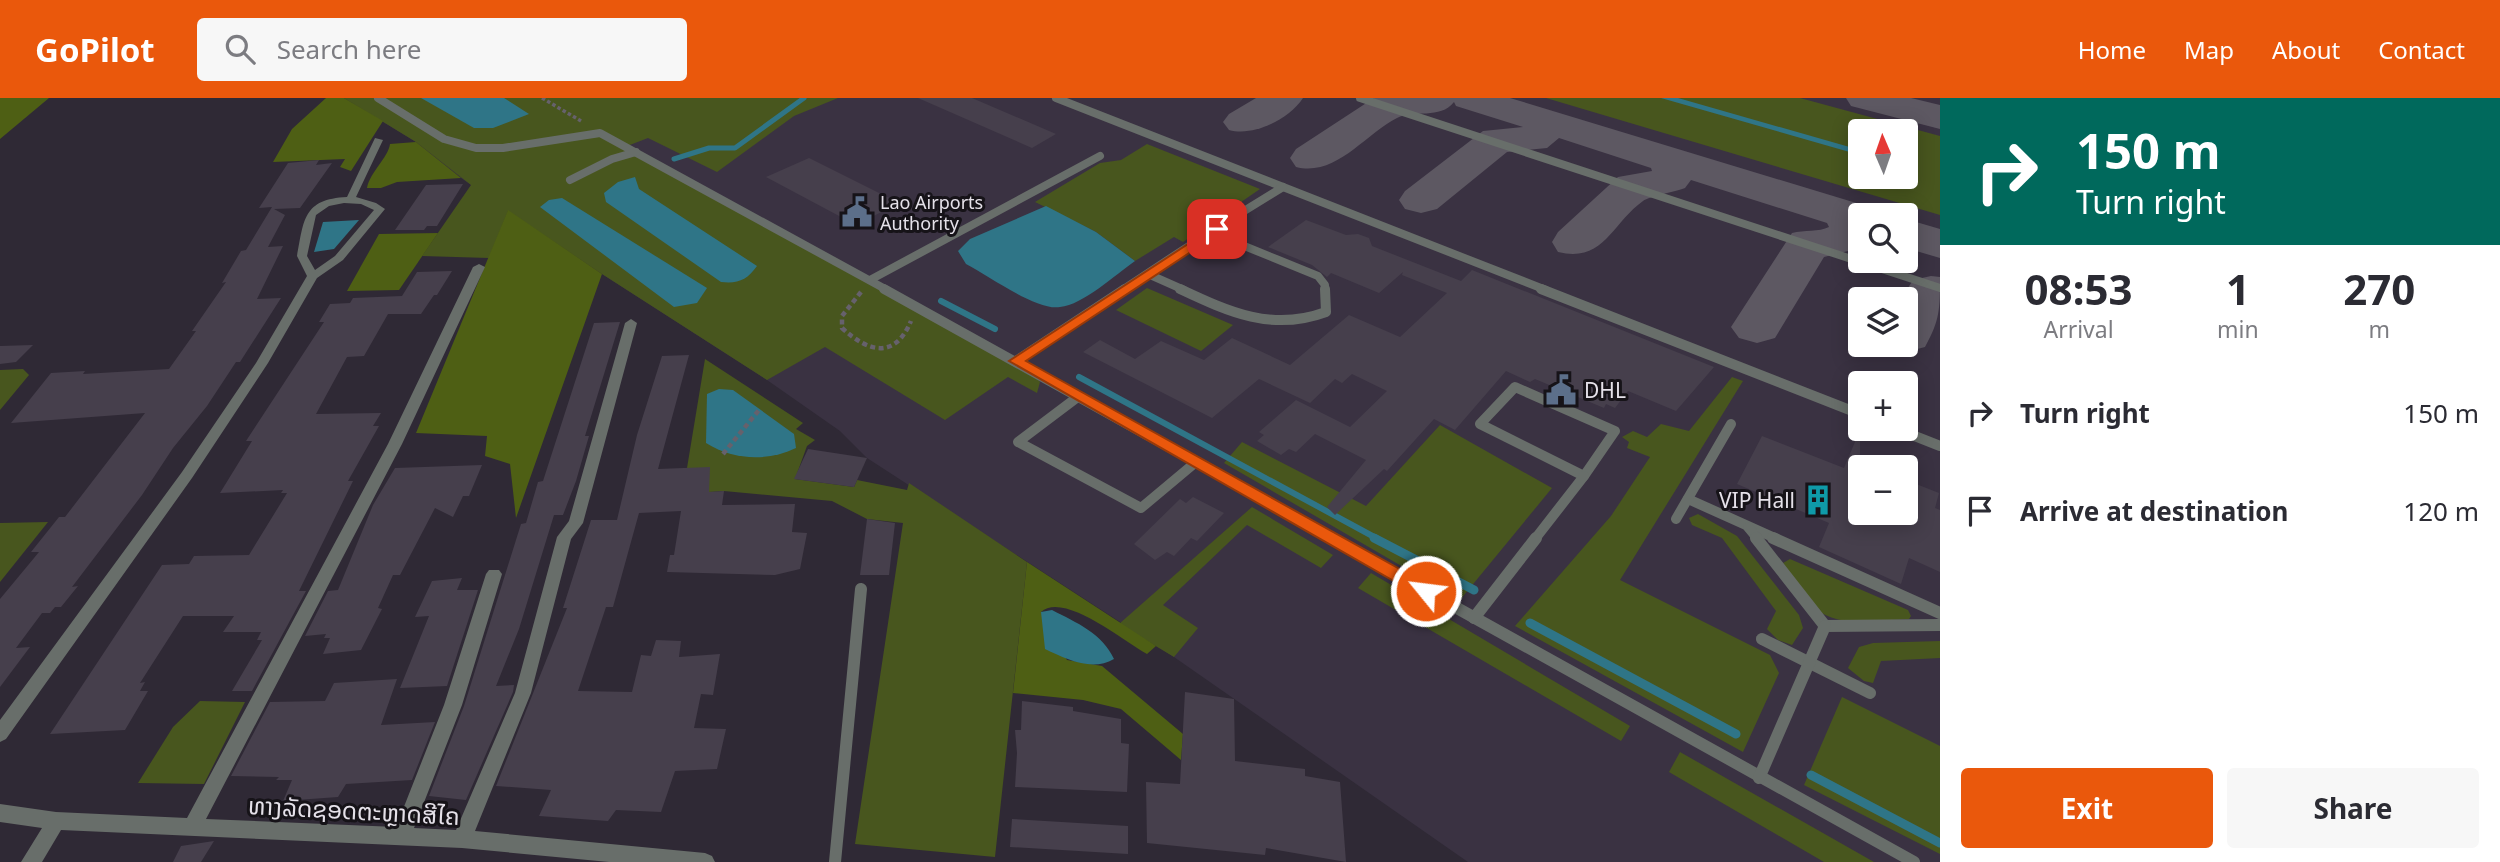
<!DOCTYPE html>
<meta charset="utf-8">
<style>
body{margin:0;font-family:"Noto Sans","Noto Sans Lao",sans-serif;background:#f7f7f7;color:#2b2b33;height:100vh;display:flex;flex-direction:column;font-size:26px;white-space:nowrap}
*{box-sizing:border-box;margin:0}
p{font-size:23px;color:#7c7c81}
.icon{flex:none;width:38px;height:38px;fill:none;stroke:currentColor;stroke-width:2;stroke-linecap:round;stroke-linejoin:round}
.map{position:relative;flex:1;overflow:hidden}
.details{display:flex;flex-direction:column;background:#fff;width:560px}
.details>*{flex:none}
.top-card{background:#00695c;color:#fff;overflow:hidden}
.needle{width:46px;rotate:358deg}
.fabs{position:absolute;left:1848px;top:21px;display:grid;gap:14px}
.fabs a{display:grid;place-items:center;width:70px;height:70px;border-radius:7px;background:#fff;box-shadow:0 4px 18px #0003;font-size:35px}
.pin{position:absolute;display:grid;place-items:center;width:60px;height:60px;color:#fff;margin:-30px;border-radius:14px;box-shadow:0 4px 10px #0006}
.me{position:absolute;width:77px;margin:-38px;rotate:299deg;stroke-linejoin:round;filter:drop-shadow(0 0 5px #0008)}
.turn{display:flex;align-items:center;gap:24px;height:147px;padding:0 21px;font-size:32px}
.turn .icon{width:91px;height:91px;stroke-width:2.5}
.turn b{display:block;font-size:49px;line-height:60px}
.eta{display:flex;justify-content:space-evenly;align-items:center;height:119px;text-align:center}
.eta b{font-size:42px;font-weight:700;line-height:49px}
.action{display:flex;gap:14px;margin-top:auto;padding:14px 21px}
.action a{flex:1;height:80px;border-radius:7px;background:#ea580c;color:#fff;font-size:28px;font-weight:700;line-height:80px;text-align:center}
.action a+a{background:#f7f7f7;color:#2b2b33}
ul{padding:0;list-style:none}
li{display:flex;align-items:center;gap:21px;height:98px;padding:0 21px}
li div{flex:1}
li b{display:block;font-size:26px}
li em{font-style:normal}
header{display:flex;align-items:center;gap:42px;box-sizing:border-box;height:98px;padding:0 35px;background:#ea580c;color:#fff}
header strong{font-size:33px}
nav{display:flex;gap:38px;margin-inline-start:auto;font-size:24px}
.search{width:490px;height:63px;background:#f7f7f7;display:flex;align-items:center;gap:18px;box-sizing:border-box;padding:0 24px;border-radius:7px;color:#7c7c81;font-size:26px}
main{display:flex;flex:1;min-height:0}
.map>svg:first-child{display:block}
.built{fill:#3a3242;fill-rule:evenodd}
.green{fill:#48561e;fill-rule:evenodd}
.forest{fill:#4e5f14}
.water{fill:#2f7587}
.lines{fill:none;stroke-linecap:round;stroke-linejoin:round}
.stream-far2{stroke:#2f7587;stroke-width:5}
.stream-far1{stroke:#2f7587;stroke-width:6}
.stream{stroke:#2f7587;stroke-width:9}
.taxiway{fill:#5d5862;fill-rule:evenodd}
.building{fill:#463f4c}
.path-far1{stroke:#66616c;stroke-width:3.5;stroke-dasharray:3.5 2.5;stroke-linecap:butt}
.path{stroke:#66616c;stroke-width:4.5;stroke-dasharray:5 3.5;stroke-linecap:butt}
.lane-far2{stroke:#686e6a;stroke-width:8}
.lane-far1{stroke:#686e6a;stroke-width:10}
.lane{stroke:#686e6a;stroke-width:12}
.street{fill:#686e6a;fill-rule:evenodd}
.route{fill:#ea580c;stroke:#983908;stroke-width:2}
.labels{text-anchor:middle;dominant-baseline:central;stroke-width:6;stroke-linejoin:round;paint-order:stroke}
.far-poi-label{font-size:18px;fill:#e5e1e9;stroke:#161318;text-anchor:start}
.poi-label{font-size:21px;fill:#e5e1e9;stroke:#161318;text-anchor:start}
.near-street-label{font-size:24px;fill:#e5e1e9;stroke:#161318}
</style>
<header>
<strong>GoPilot</strong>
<div class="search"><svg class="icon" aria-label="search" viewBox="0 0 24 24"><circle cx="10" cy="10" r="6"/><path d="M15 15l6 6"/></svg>Search here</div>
<nav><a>Home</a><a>Map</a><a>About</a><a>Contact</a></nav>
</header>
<main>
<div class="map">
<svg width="1940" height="764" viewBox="0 0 1940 764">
<rect width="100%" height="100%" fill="#2f2935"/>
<path class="built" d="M 344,0 L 1940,0 L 1940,764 L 1468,764 L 1174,559 L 867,360 L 840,333 L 767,282 L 602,176 L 461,80 L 416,44 ZM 1860,33 L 1906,33 L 1906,79 L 1860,79 ZM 1860,117 L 1906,117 L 1906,163 L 1860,163 ZM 1860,201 L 1906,201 L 1906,247 L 1860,247 ZM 1860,285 L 1906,285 L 1906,331 L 1860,331 ZM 1860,369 L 1906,369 L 1906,415 L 1860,415 Z"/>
<g class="green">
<path d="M 344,0 L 838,0 L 794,18 L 717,74 L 648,40 L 622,50 L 1034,276 L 1040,284 L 1037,295 L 1008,279 L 945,322 L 825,249 L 767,282 L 602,176 L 508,113 L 489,160 L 422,158 L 471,87 L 416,44 Z"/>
<path d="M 1546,0 L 1800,0 L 1940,38 L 1940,117 ZM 1860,33 L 1906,33 L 1906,79 L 1860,79 Z"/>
<path d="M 1147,46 L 1260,91 L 1183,144 L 1174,139 L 1135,163 L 1096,134 L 1035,104 L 1100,65 L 1121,62 Z"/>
<path d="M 1147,190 L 1233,227 L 1201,253 L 1116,212 Z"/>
<path d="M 705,261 L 803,325 L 796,331 L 815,342 L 807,348 L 795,381 L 854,389 L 857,382 L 907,392 L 909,385 L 1027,464 L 995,759 L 855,746 L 903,425 L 867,421 L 832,403 L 724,393 L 709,394 L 687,370 Z"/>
<path d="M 23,271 L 29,277 L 0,312 L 0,272 Z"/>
<path d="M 1732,279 L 1743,283 L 1620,482 L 1770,557 L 1779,575 L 1743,654 L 1515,528 L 1611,418 L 1650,359 L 1627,350 L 1629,344 L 1622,339 L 1633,333 L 1647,339 L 1661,326 L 1689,333 Z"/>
<path d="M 1440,327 L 1552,390 L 1460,502 L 1224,365 L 1242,344 L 1366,408 Z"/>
<path d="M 1252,409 L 1333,457 L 1321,470 L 1247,427 L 1163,507 L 1198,530 L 1174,559 L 1119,526 Z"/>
<path d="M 1698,416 L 1737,438 L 1799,517 L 1803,530 L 1792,547 L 1778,542 L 1767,531 L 1776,513 L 1722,440 L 1692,427 L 1689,420 Z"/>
<path d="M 48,424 L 0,484 L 0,425 Z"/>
<path d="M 1790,461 L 1908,512 L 1911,518 L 1909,521 C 1880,522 1840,531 1816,511 C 1803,499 1793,479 1783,465 Z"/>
<path d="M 1371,475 L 1630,628 L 1621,643 L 1358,490 Z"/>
<path d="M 1940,543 L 1940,560 L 1881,563 L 1873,585 L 1864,583 L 1848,570 L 1859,549 L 1873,545 Z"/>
<path d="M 1842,599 L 1940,648 L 1940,756 L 1804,687 Z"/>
<path d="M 200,603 L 245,604 L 204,686 L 138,685 L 173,629 Z"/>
<path d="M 1680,654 L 1874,764 L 1824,764 L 1669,674 Z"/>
</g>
<g class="forest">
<path d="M 0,0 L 49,0 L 0,41 Z"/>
<path d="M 326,0 L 344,0 L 383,23 L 351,73 L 340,69 L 345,61 L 273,64 L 292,31 Z"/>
<path d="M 416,44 L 461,80 L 397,84 L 381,90 L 367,90 C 370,74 388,60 390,46 Z"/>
<path d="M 508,112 L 602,176 L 516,420 L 510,366 L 485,358 L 487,338 L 416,335 Z"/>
<path d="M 438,135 L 399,192 L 347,193 L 379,136 Z"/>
<path d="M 1027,464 L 1156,548 L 1147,556 C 1124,543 1063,493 1041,514 L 1067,562 L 1102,568 L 1183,636 L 1181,662 L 1121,611 L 1083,602 L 1013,595 Z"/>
</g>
<g class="water">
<path d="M 421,0 L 504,0 L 529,16 L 493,30 L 474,30 Z"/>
<path d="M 1661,0 L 1678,0 L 1860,52 L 1860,57 Z"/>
<path d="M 635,79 L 639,91 L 757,168 C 747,182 738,186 721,184 L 606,104 L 604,95 L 618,84 Z"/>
<path d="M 562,100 L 707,190 L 697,205 L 674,209 L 540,109 L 549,102 Z"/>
<path d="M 1046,108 L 1096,134 L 1135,163 C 1116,176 1083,207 1060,209 C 1037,213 989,178 966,166 L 958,153 L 970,141 Z"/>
<path d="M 359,122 L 334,151 L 314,154 L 323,124 Z"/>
<path d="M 719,291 L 733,292 L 794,336 L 796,350 C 767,364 733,362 706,345 L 707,296 Z"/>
<path d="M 1052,512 C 1077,525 1102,535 1114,561 C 1092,574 1066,561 1045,551 L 1041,514 Z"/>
</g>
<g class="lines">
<path class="stream-far2" d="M 674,61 L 709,50 L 735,50 L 804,0"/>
<g class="stream-far1">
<path d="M 941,203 L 995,231"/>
<path d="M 1079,279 L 1378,441"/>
</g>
<g class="stream">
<path d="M 1374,440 L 1474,492"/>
<path d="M 1530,525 L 1736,636"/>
<path d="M 1811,677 L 1940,745"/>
</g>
<g class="taxiway">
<path d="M 1256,0 L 1303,0 C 1289,21 1254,39 1229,32 L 1223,24 L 1229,16 Z"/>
<path d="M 1374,0 L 1510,0 L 1876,111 L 1880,117 L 1860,117 L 1860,150 L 1824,159 L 1775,240 L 1757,245 L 1739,240 L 1731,229 L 1792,135 C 1804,132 1819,134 1829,129 L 1827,125 L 1691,82 L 1685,90 C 1675,94 1650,98 1643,103 C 1611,126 1604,165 1558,154 L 1552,144 L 1558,134 L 1618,79 L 1652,73 L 1651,70 L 1559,40 L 1547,50 L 1507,54 L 1437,111 L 1421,115 L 1405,111 L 1399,102 L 1405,93 L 1483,33 L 1523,29 L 1456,8 L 1454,4 C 1440,22 1414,11 1397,20 C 1364,37 1336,79 1296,69 L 1290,60 L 1296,51 Z"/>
<path d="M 1846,0 L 1911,0 L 1940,7 L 1940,31 L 1851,8 Z"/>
<path d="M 1906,121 L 1940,131 L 1940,160 L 1906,150 Z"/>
<path d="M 1931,178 L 1940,179 C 1940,211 1940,222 1925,249 L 1906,254 L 1887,249 L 1886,247 L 1906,247 L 1906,201 L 1901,201 L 1913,182 Z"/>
</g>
</g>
<g class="building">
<path d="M 918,0 L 972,0 L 1056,36 L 1032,50 Z"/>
<path d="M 809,60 L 899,105 L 856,127 L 766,79 Z"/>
<path d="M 319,62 L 316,67 L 332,65 L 300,110 L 274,111 L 285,117 L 268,149 L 283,148 L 257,201 L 281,200 L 240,264 L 236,264 L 207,308 L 173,350 L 142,397 L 72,489 L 78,488 L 61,509 L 55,509 L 50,515 L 42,515 L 16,550 L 30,549 L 0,589 L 0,501 L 39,454 L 31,454 L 59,419 L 65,419 L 145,315 L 11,325 L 51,275 L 85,273 L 83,276 L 169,271 L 196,233 L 192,233 L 226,184 L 222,185 L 241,153 L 246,152 L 272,109 L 259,110 L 288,65 Z"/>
<path d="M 463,86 L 437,128 L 427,128 L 424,132 L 395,132 L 426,87 Z"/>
<path d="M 1306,122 L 1346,137 L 1358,136 L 1369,140 L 1372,148 L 1461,183 L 1472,172 L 1714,269 L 1676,313 L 1628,293 L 1615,310 L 1606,306 L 1604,310 L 1535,281 L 1530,284 L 1506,273 L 1455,332 L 1434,321 L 1387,373 L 1384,371 L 1335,417 L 1327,409 L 1366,362 L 1315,336 L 1296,354 L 1289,351 L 1281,357 L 1257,343 L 1264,337 L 1259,334 L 1296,302 L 1350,329 L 1387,293 L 1352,276 L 1342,285 L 1335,281 L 1310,305 L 1259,281 L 1212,320 L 1083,254 L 1100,242 L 1135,261 L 1161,243 L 1204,262 L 1232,240 L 1290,267 L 1349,217 L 1400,239 L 1447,195 L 1402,177 L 1403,174 L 1379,195 L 1331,175 L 1327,179 L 1312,167 L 1268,149 Z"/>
<path d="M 452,173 L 437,197 L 434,197 L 421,216 L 388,216 L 364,258 L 347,259 L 316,316 L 381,315 L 373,328 L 379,328 L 348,383 L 353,383 L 299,493 L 306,493 L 252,593 L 232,593 L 262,542 L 257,542 L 261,534 L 223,534 L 234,518 L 183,518 L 140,585 L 145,584 L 140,593 L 148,593 L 125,632 L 50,636 L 162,467 L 189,466 L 194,458 L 249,457 L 287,395 L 281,395 L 283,392 L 220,395 L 252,343 L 246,343 L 324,224 L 319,224 L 330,206 L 350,205 L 353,200 L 402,198 L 417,174 Z"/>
<path d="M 620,224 L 585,338 L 589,338 L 576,383 L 563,417 L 554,417 L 519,531 L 496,588 L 514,587 L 513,594 L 466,702 L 429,698 L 464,608 L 521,426 L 526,425 L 538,384 L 543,383 L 594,225 Z"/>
<path d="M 33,247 L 16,264 L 0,266 L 0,248 Z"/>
<path d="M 689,257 L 658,371 L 710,369 L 709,394 L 724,393 L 722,407 L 795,406 L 792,434 L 807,435 L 800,471 L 775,477 L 667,474 L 670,457 L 674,457 L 681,413 L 639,415 L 613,509 L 606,509 L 578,593 L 632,594 L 641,557 L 651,558 L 656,542 L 681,543 L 679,559 L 720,556 L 713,597 L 701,596 L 694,630 L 726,631 L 717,671 L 675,673 L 661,714 L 616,712 L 608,723 L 539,718 L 551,692 L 496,688 L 567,510 L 563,510 L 591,422 L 617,422 L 637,337 L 662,258 Z"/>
<path d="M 1860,332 L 1860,415 L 1906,415 L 1906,382 L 1939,395 L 1935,410 L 1940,412 L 1940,474 L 1909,460 L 1901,486 L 1819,449 L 1829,425 L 1737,386 L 1762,338 L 1844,370 Z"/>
<path d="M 808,351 L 867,360 L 854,389 L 794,381 Z"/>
<path d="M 482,367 L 469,398 L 463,398 L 453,419 L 435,410 L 400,477 L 393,477 L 378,510 L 382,511 L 361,552 L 323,556 L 330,540 L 324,540 L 326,536 L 305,538 L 328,493 L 338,492 L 373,407 L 395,370 Z"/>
<path d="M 1193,399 L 1224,415 L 1197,443 L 1191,440 L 1174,458 L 1167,454 L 1155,462 L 1134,446 L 1180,401 L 1186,405 Z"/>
<path d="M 867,421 L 895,425 L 889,477 L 860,477 Z"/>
<path d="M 462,480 L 457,492 L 478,492 L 447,588 L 400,590 L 429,518 L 415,519 L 432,483 Z"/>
<path d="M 397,581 L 381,627 L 435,624 L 412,682 L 346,686 L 338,699 L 283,703 L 292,682 L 276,682 L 279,679 L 231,678 L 270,604 L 325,603 L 334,585 Z"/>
<path d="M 1185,594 L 1234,601 L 1235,663 L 1305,671 L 1305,678 L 1340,684 L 1346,764 L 1266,750 L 1265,757 L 1147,745 L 1146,684 L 1180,686 Z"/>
<path d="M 1022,603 L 1073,609 L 1073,613 L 1121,621 L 1121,645 L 1129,646 L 1127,694 L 1015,689 L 1017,655 L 1015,632 L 1021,632 Z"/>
<path d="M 1012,721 L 1128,728 L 1128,756 L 1010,749 Z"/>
<path d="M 214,743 L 201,764 L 173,764 L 181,748 Z"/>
</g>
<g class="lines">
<path class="path-far1" d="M 542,0 L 581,23"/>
<g class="path">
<path d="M 861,194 L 842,218 L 842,230 C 869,255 895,261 911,223"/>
<path d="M 723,356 L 759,312"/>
</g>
<g class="lane-far2">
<path d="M 378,0 L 444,41 L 476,50 L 503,50 L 600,35 L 887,192"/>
<path d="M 1056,0 L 1546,192"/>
<path d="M 1360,0 L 1940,190"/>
<path d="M 570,82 L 612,61 L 636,54"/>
<path d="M 1210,134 L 1283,89"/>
<path d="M 1148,176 L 1184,192"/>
<path d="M 870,182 L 1100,58"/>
<path d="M 1122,192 L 1210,134 L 1318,178 L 1325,187 L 1325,192"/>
</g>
<g class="lane-far1">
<path d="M 884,191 L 1334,441"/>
<path d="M 1180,191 C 1229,214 1272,234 1326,214 L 1325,191"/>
<path d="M 1541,191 L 1860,316"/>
<path d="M 1016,263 L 1125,191"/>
<path d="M 1515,289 L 1615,333 L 1584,378 L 1480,326 Z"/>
<path d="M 1079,298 L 1018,344 L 1141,410 L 1196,364"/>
<path d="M 1897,331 L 1940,348"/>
<path d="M 1688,401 L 1777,441"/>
<path d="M 1676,421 L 1731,326"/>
<path d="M 1748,429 L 1758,441"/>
<path d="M 1535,441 L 1584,378"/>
</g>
<g class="lane">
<path d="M 1331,440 L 1914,764"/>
<path d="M 1756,440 L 1825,528"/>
<path d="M 1773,440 L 1940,515"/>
<path d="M 1474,520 L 1536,440"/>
<path d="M 1825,528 L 1940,527"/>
<path d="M 1762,541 L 1870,595"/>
<path d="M 1759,680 L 1825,528"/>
<path d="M 835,764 L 861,491"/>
</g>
<g class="street">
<path d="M 375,40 L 383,42 L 356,99 L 376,105 L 385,111 L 343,162 L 317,180 L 268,265 L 192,380 L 6,641 L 0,644 L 0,622 L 182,374 L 256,265 L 307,178 L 297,158 C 304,122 303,101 347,99 ZM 344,105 L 361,106 L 374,112 L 335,158 L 315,172 L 307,158 L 316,117 L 329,108 Z"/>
<path d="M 479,166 L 485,169 L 402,346 L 206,721 L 396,729 L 444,607 L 486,476 L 489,472 L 499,472 L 502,476 L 462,607 L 414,730 L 456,732 L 515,595 L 557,439 L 569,423 L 625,225 L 631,221 L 637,225 L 583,425 L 571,441 L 531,595 L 475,733 L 705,755 L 712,758 L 715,764 L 609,764 L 462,750 L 61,732 L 42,764 L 21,764 L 42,730 L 0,724 L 0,706 L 56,714 L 187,720 L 388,346 L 473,169 Z"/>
</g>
</g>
<path class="route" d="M 1217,127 L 1221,129 L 1221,134 L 1026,263 L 1432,489 L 1435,493 L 1432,498 L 1420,498 L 1009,263 Z"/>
<defs>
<g id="civic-bare" transform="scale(2.415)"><path d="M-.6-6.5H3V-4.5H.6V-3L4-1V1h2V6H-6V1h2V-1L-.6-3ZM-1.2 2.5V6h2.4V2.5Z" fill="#5c6f8a" stroke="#161318" stroke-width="2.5" paint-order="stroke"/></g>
<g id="building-bare" transform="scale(2.415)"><path d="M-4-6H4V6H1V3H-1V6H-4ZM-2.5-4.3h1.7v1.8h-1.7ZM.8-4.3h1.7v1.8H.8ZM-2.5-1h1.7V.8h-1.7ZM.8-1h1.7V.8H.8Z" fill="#0f9aa8" stroke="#161318" stroke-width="2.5" paint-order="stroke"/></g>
</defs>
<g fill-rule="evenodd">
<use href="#civic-bare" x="857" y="114"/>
<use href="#civic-bare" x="1561" y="292"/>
<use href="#building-bare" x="1818" y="402"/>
</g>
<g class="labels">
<g class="far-poi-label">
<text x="880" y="104">Lao Airports<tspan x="880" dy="21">Authority</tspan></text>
</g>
<g class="poi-label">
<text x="1584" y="292">DHL</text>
<text x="1795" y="402" text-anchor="end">VIP Hall</text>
</g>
<g class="near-street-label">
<text transform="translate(354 712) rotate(3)">ທາງລັດຊອດຕະຫຼາດສີໄຄ</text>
</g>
</g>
</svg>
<div class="fabs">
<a><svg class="needle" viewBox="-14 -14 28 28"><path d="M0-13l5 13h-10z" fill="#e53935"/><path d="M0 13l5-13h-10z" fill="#7c7c81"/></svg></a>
<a><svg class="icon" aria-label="search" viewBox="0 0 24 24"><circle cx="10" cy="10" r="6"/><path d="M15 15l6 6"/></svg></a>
<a><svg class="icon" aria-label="layers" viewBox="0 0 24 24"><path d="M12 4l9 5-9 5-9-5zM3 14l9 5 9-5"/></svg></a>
<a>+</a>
<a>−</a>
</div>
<div class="pin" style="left:1217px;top:131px;background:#d93025"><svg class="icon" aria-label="arrive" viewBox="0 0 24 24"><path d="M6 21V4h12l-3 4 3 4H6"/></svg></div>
<svg class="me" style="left:1426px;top:493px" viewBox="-20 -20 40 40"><circle r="17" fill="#ea580c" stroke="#fff" stroke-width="3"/><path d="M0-11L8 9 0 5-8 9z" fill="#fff"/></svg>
</div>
<section class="details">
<div class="top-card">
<div class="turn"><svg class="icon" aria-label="right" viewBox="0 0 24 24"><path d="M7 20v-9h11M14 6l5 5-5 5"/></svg><div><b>150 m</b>Turn right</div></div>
</div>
<div class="eta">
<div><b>08:53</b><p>Arrival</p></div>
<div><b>1</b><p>min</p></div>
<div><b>270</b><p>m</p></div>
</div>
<ul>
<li><svg class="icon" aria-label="right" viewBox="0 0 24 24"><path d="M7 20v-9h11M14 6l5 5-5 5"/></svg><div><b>Turn right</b></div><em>150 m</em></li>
<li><svg class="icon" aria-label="arrive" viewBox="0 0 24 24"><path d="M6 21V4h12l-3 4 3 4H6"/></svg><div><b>Arrive at destination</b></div><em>120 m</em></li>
</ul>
<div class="action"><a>Exit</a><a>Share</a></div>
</section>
</main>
